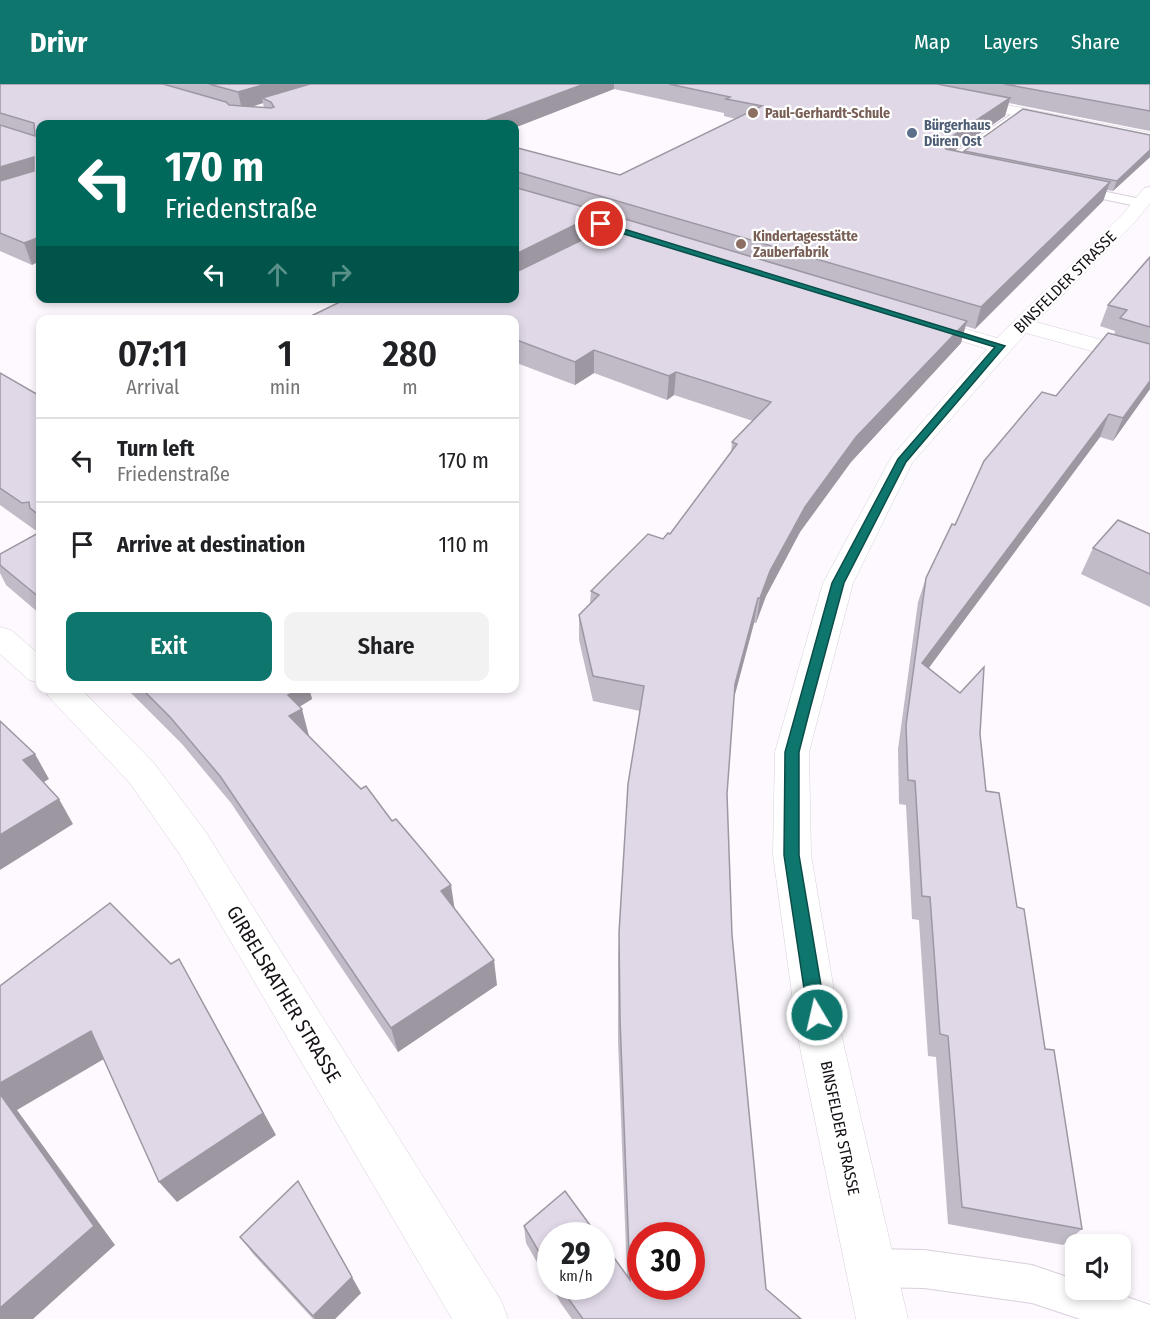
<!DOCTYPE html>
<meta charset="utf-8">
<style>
body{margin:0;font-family:"Fira Sans Condensed",sans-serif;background:#f2f2f2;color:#202124;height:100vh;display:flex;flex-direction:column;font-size:22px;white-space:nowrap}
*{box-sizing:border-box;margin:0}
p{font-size:20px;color:#757577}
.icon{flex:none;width:33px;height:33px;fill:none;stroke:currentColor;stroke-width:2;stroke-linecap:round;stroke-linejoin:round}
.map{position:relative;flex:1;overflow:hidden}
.side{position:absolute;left:36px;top:231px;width:483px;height:378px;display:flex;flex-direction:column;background:#fff;border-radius:12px;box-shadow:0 3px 9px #0003}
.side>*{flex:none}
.guide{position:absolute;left:36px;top:36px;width:483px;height:183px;border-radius:12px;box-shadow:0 3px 9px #0003;background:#00695c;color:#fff;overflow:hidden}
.fabs{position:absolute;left:1065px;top:1150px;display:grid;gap:12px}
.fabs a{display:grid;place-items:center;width:66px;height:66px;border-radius:12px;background:#fff;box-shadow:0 3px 9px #0003;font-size:30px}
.speed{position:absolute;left:537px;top:1138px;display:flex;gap:12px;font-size:30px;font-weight:700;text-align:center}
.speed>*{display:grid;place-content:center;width:78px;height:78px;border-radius:50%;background:#fff;box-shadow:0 3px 9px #0003;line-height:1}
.speed small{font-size:15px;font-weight:400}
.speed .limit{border:9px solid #d22;background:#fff;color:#111}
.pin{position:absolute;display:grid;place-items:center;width:51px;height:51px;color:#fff;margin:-26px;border:3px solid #fff;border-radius:50%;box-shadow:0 2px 6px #0007}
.me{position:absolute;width:66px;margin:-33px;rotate:351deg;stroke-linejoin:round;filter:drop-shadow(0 0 4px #0008)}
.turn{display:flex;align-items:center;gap:21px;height:126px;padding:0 30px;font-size:27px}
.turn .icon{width:78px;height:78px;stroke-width:2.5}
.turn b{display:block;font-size:42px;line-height:51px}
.lanes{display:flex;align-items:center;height:57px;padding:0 30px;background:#0003;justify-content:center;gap:30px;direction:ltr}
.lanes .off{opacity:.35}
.eta{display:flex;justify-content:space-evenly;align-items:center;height:102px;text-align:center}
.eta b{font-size:36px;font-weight:600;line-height:42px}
.action{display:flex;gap:12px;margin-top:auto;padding:12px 30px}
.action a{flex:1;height:69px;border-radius:12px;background:#0f766e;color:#fff;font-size:24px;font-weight:600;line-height:69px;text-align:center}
.action a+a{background:#f2f2f2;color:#202124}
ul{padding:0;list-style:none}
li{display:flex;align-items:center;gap:18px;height:84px;padding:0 30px;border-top:2px solid #e0e0e0}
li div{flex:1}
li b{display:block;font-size:22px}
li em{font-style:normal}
header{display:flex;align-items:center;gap:36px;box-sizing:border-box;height:84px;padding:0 30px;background:#0f766e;color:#fff}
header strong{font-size:28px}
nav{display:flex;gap:33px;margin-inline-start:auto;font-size:21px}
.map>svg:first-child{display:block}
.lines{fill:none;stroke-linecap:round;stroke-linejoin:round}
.service-casing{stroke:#d9cfdc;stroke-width:2}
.minor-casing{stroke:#d9cfdc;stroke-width:1}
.service{fill:#fff;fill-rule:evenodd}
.minor{fill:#fff;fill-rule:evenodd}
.wall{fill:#c1bac7;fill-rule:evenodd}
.shaded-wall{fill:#9d97a2}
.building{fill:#e0d8e7;stroke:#9d97a2;stroke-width:1.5;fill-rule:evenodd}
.route{fill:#0f766e;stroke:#0a4d48;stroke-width:1.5}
.education-dot{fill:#8d6e63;stroke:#fff;stroke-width:2}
.service-dot{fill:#5c6f8a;stroke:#fff;stroke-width:2}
.labels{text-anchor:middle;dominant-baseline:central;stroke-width:4.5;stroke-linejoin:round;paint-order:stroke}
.far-education-label{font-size:14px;font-weight:bold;fill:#785e54;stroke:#fff;text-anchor:start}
.far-service-label{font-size:14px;font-weight:bold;fill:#4e5e75;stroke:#fff;text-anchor:start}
.street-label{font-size:16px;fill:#161217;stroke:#fff}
.near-street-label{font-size:20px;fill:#161217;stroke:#fff}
</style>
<header>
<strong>Drivr</strong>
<nav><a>Map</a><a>Layers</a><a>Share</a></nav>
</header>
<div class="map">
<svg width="1150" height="1235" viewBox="0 0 1150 1235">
<rect width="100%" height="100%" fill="#fdf9ff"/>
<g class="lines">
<g class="service-casing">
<g id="service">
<path d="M 1019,25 L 1024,28 L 1023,30 L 956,78 L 963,80 L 963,84 L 942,82 L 942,78 Z"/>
<path d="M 1073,101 L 1141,115 L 1147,119 L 1141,123 L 1069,108 L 1067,105 Z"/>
<path d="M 871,1165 L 924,1166 L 1032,1181 L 1076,1196 L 1076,1206 L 1107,1206 L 1150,1221 L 1150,1235 L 1080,1235 L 1032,1219 L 924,1204 L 871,1203 L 858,1197 L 852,1184 L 858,1171 Z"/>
</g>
</g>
<g class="minor-casing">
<g id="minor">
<path d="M 873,0 L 900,0 L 1150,49 L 1150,59 L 880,4 Z"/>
<path d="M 1150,103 L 1150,119 L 1135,138 L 1036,238 L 1150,269 L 1150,283 L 1026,249 L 912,379 L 853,499 L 809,668 L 811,771 L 842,954 L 908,1235 L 856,1235 L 798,954 L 773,771 L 775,668 L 823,499 L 892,372 L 987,265 L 912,241 L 909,237 L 912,233 L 919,231 L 997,254 L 1123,130 L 1144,104 Z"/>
<path d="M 514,109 L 658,152 L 661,156 L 658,160 L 652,162 L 514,120 Z"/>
<path d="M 0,543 L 11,546 L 40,571 L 40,599 L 29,596 L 0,570 Z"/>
<path d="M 44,604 L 80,604 L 153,678 L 205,747 L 501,1216 L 508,1235 L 452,1235 L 179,769 L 129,698 L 48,612 Z"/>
</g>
</g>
<use href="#service" class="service"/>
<use href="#minor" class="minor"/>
</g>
<g class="wall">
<path d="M 0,0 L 1150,0 L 1150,47 L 1009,19 L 1005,32 L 954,67 L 964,69 L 964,67 L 1150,51 L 1150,73 L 1113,107 L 1107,106 L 1103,117 L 975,245 L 965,242 L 961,259 L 851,378 L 800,448 L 766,512 L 756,539 L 754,539 L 734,614 L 727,710 L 732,851 L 766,1205 L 801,1235 L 572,1235 L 560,1218 L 552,1203 L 602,1203 L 627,1192 L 618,957 L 618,872 L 628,700 L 640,627 L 593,617 L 579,556 L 579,531 L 590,519 L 591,507 L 670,450 L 731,368 L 732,358 L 753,337 L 674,311 L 667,316 L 594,289 L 575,301 L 514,278 L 514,63 L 620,91 L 736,35 L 724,32 L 724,29 L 614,5 L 514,44 L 514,40 L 40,40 L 32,181 L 0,167 ZM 263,19 L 264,24 L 251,23 ZM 601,133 L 618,138 L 601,147 Z"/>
<path d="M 1150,173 L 1150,305 L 1113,357 L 1100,353 L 928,584 L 980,650 L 986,707 L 1017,823 L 1082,1145 L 1063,1161 L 948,1140 L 936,973 L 928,972 L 919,836 L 912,835 L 906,721 L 899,720 L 898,665 L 918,518 L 926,494 L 955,441 L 1056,312 L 1114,251 L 1115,247 L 1100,242 L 1108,221 Z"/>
<path d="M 0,289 L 40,312 L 40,448 L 40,445 L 35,446 L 0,421 Z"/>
<path d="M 40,448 L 40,530 L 6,501 L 0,489 L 0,470 Z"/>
<path d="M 1150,450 L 1150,523 L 1081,490 L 1093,464 Z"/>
<path d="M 126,604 L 309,604 L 312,615 L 299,623 L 309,652 L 454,825 L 497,901 L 398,968 L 231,719 L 182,660 Z"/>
<path d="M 524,1142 L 550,1152 L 550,1201 L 526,1159 Z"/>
<path d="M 240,1153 L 361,1209 L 335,1235 L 313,1235 L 254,1171 Z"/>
</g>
<g class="shaded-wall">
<path d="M 266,0 L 323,0 L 262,14 L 263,19 L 242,26 L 238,8 Z"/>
<path d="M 584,0 L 614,0 L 614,5 L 514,44 L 514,40 L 477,40 Z"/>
<path d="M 1010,14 L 1005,32 L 941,76 L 945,57 Z"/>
<path d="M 1150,66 L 1150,73 L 1113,107 L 1117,97 Z"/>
<path d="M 34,73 L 40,90 L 0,105 L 0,83 Z"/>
<path d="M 1110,98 L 1103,117 L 975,245 L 981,223 Z"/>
<path d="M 601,128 L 601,149 L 514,193 L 514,171 Z"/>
<path d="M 40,153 L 40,177 L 32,181 L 24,159 Z"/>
<path d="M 442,214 L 474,214 L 447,230 Z"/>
<path d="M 967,237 L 961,259 L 851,378 L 800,448 L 766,512 L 756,539 L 760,514 L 770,487 L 805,423 L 856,353 Z"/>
<path d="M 594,266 L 594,289 L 575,301 L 575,278 Z"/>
<path d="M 676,288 L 674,311 L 667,316 L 669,292 Z"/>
<path d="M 1150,297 L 1150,305 L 1113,357 L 1123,334 Z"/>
<path d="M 1109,330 L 1100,353 L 914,604 L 922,579 Z"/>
<path d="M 758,514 L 754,539 L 731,625 L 735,600 Z"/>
<path d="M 286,604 L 309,604 L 312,615 L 299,623 L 302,625 L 309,652 L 289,632 Z"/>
<path d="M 35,670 L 49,695 L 39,701 L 23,676 Z"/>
<path d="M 59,715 L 73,740 L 0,786 L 0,751 Z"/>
<path d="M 451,801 L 455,827 L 441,807 Z"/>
<path d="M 179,875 L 276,1051 L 177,1118 L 159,1098 Z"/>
<path d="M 494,876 L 497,901 L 398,968 L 391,944 Z"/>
<path d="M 91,947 L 109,972 L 17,1026 L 115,1161 L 33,1235 L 0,1235 L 0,999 Z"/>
<path d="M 298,1097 L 361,1209 L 335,1235 L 315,1235 L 313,1232 Z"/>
</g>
<g class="building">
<path d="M 0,0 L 163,0 L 226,18 L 229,21 L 271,24 L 274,23 L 271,18 L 262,14 L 310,0 L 584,0 L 477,40 L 40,40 L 40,153 L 24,159 L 0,149 L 0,97 L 34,87 L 34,73 L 0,83 L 0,41 L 35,52 L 34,39 L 0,29 Z"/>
<path d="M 209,0 L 266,0 L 238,8 Z"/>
<path d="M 669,0 L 937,0 L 1010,14 L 945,57 L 946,65 L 1110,98 L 981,223 L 514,87 L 514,63 L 620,91 L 762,22 L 726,15 L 730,13 Z"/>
<path d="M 1004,0 L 1150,0 L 1150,27 Z"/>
<path d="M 1023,25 L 1150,51 L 1150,66 L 1117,97 L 964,67 Z"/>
<path d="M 514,103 L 601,128 L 514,171 Z"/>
<path d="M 625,135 L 967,237 L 856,353 L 805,423 L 770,487 L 760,514 L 758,514 L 735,600 L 727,710 L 732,851 L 766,1205 L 801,1235 L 583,1235 L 560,1203 L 602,1203 L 602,1157 L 630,1196 L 620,935 L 619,849 L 628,700 L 644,602 L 593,592 L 579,531 L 599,511 L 591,507 L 648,450 L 663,455 L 668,449 L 670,450 L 737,360 L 732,358 L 771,318 L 676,288 L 669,292 L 594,266 L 575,278 L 514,255 L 514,236 L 303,236 L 348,214 L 442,214 L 441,215 L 470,216 L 472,214 L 514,214 L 514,189 ZM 640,1152 L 692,1152 L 692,1203 L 640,1203 Z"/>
<path d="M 1150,173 L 1150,243 L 1120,234 L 1127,226 L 1108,221 Z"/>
<path d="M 141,232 L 148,236 L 133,236 Z"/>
<path d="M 1108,249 L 1150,260 L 1150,297 L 1123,334 L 1109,330 L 922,579 L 960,609 L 984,583 L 980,650 L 986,707 L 999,709 L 1017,823 L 1024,825 L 1045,965 L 1054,966 L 1082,1145 L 962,1123 L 948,952 L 940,950 L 930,813 L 922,812 L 915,697 L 908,696 L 906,641 L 926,494 L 952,440 L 955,441 L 984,377 L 1042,308 L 1056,312 Z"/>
<path d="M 0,289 L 40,312 L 40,432 L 30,424 L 29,418 L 22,419 L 0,404 Z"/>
<path d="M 1118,436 L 1150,450 L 1150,490 L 1093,464 Z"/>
<path d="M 40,448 L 40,514 L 0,481 L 0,470 Z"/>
<path d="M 141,604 L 291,604 L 295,608 L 288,611 L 302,625 L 289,632 L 361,705 L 366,702 L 392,737 L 396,735 L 424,768 L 451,801 L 441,807 L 494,876 L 391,944 L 220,692 L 170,633 Z"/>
<path d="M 0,637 L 35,670 L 23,676 L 59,715 L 0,751 Z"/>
<path d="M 110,819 L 171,880 L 179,875 L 263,1029 L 159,1098 L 91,947 L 0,999 L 0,902 Z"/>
<path d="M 0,1010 L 94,1142 L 0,1224 Z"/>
<path d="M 298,1097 L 352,1193 L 313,1232 L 240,1153 Z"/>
<path d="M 565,1107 L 598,1152 L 550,1152 L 550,1187 L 524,1142 Z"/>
</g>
<path class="route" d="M 601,138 L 1005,262 L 906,378 L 844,499 L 810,625 L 799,668 L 799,771 L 826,931 L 823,937 L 817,939 L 811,937 L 808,931 L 784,771 L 785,668 L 832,499 L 898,375 L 995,263 L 598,142 Z"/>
<g class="education-dot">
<circle cx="753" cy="29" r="6"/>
<circle cx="741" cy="160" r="6"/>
</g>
<circle class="service-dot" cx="912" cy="49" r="6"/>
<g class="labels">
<g class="far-education-label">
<text x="765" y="29">Paul-Gerhardt-Schule</text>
<text x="753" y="152">Kindertagesstätte<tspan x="753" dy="16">Zauberfabrik</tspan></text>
</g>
<g class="far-service-label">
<text x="924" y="41">Bürgerhaus<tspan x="924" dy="16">Düren Ost</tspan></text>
</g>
<g class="street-label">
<text transform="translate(1065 198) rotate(-45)">BINSFELDER STRASSE</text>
<text transform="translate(840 1044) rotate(78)">BINSFELDER STRASSE</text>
</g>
<g class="near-street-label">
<text transform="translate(284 910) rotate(59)">GIRBELSRATHER STRASSE</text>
</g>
</g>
</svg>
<div class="fabs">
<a><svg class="icon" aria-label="sound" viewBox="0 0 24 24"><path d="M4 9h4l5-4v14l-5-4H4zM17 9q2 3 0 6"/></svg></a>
</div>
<div class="speed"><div>29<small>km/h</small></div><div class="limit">30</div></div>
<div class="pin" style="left:601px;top:140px;background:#d93025"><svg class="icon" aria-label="arrive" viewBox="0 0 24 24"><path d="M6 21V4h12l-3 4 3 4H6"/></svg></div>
<svg class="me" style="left:817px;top:931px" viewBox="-20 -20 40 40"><circle r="17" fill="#0f766e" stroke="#fff" stroke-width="3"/><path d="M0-11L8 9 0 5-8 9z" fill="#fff"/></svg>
<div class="guide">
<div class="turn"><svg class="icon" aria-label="left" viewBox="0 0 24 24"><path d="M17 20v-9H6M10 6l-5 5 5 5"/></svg><div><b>170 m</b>Friedenstraße</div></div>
<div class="lanes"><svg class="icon" aria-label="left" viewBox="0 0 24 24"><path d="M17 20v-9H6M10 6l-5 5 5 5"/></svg><svg class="icon off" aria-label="ahead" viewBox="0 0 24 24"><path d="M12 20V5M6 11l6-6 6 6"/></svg><svg class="icon off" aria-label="right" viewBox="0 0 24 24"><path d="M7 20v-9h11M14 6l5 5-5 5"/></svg></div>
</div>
<section class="side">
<div class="eta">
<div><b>07:11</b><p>Arrival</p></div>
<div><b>1</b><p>min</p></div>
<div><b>280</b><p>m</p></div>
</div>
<ul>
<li><svg class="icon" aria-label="left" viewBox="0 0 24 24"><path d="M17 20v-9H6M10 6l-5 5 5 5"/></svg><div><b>Turn left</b><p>Friedenstraße</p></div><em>170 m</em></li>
<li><svg class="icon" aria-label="arrive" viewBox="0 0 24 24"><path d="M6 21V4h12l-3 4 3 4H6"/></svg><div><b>Arrive at destination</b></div><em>110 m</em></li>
</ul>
<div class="action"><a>Exit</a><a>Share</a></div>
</section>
</div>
